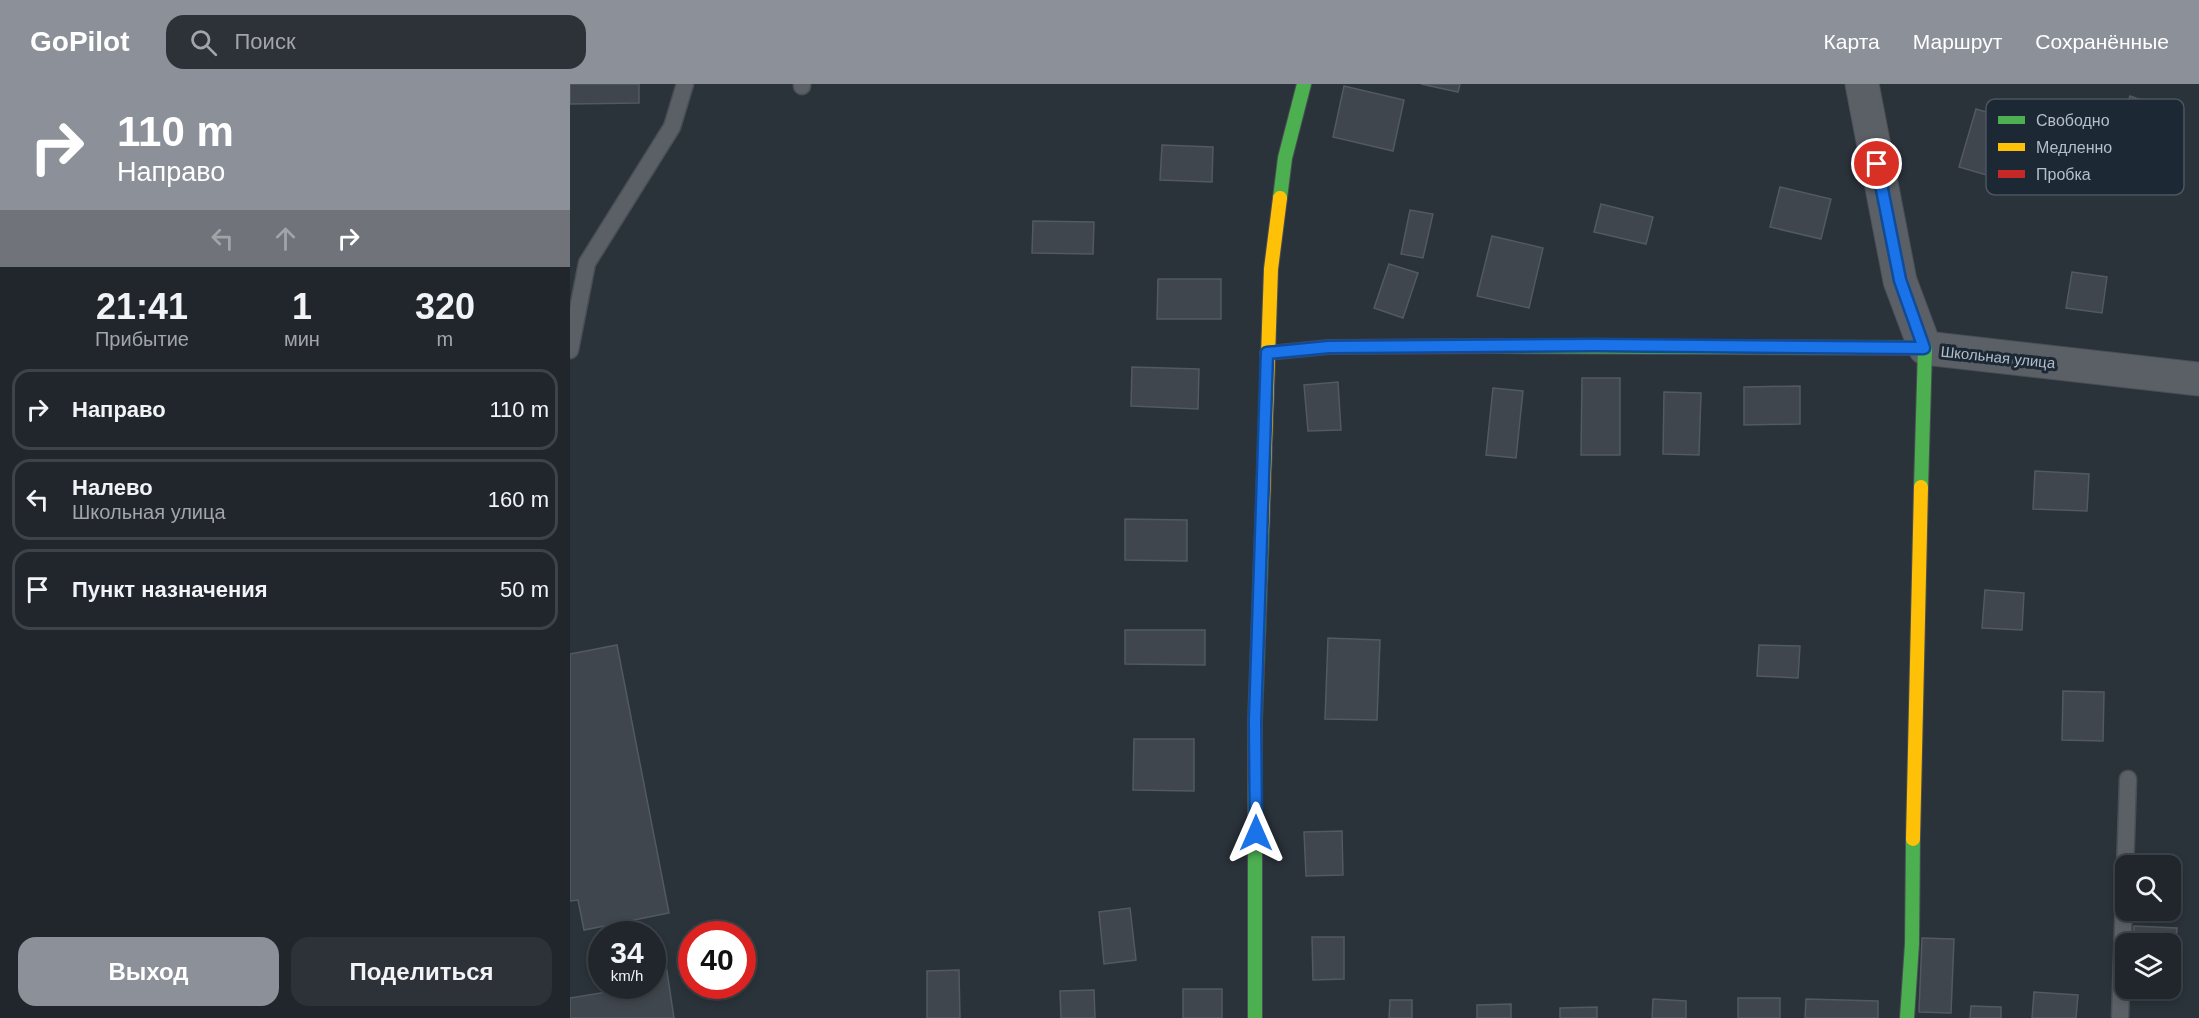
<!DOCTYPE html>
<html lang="ru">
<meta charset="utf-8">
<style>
body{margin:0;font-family:Helvetica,sans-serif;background:#2d3238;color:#f1f3f6;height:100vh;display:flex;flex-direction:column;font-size:22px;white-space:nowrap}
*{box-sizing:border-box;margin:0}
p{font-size:20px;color:#a2a5a9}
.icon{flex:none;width:33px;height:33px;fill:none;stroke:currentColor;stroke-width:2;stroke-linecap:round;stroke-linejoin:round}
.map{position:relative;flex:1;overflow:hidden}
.side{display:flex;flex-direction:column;background:#20262c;width:570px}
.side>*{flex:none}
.guide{background:#8c9099;color:#fff;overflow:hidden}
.fabs{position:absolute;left:1545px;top:771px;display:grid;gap:12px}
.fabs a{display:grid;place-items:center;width:66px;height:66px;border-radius:12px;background:#20262c;box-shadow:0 3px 9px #0003,0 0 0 2px #3d4348;font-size:30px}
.speed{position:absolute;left:18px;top:837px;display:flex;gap:12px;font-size:30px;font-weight:700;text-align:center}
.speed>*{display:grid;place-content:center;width:78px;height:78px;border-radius:50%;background:#20262c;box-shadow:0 3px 9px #0003,0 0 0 2px #3d4348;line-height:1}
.speed small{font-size:15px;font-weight:400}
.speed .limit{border:9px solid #d22;background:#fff;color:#111}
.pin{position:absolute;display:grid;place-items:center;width:51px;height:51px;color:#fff;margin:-26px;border:3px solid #fff;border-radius:50%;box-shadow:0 2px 6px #0007}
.me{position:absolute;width:66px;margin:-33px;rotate:0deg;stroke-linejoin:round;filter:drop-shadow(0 0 4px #0008)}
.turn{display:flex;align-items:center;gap:21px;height:126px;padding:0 18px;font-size:27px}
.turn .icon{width:78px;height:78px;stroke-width:2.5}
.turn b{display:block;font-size:42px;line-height:51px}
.lanes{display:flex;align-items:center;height:57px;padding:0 18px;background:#0003;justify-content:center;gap:30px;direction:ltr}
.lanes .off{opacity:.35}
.eta{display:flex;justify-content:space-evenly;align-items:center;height:102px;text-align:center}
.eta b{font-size:36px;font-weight:600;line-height:42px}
.button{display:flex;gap:12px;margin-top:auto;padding:12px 18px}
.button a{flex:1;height:69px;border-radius:18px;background:#8c9099;color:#fff;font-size:24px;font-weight:600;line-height:69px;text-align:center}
.button a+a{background:#2d3238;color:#f1f3f6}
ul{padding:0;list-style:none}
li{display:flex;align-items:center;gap:18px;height:81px;margin:0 12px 9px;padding:0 6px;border:3px solid #3d4348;border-radius:18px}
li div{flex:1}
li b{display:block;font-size:22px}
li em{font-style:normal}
header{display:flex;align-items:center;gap:36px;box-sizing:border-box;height:84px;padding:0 30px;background:#8c9099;color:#fff}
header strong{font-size:28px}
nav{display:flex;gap:33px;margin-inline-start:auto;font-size:21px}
.search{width:420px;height:54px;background:#2d3238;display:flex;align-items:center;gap:15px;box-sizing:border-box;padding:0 21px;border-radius:18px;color:#a2a5a9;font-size:22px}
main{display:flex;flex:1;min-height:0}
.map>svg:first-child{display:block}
.building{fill:#40464d;stroke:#525961;stroke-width:1.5}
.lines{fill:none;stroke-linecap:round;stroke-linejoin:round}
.lane-casing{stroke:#494e54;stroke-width:19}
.street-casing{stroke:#494e54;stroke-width:35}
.fast-casing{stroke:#494e54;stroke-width:16}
.slow-casing{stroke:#494e54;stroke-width:16}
.jam-casing{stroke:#494e54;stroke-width:16}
.lane{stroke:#5b6067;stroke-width:16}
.street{stroke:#5b6067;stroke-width:33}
.fast{stroke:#4caf50;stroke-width:14}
.slow{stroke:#ffc107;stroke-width:14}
.jam{stroke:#c62828;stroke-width:14}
.route-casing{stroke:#114b97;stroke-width:15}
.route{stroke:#1a73e8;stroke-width:10}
.labels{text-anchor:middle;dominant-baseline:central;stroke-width:6;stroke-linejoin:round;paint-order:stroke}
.street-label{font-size:15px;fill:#b5becb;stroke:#1d2835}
.key{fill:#1d2835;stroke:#4b5562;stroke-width:1.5}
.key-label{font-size:16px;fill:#b5becb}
</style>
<header>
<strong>GoPilot</strong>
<div class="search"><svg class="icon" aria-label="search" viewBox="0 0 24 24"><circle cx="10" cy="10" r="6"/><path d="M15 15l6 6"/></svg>Поиск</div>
<nav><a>Карта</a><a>Маршрут</a><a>Сохранённые</a></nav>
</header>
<main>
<section class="side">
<div class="guide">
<div class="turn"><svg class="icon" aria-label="right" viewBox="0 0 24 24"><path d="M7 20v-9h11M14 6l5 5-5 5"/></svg><div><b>110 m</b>Направо</div></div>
<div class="lanes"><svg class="icon off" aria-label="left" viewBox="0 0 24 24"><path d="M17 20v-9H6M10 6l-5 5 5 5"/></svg><svg class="icon off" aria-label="ahead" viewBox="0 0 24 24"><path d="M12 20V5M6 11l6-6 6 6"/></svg><svg class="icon" aria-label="right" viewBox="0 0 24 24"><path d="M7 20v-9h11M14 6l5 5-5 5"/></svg></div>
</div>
<div class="eta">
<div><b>21:41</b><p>Прибытие</p></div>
<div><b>1</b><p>мин</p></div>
<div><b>320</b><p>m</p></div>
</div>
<ul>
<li><svg class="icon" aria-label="right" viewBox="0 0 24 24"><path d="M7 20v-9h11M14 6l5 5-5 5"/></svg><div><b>Направо</b></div><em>110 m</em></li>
<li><svg class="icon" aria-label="left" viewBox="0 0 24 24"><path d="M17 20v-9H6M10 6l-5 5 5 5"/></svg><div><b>Налево</b><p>Школьная улица</p></div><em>160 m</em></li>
<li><svg class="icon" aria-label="arrive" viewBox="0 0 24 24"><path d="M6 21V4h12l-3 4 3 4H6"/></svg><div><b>Пункт назначения</b></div><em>50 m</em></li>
</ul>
<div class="button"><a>Выход</a><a>Поделиться</a></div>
</section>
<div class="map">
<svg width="1629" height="934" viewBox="0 0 1629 934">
<rect width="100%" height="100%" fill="#2a323a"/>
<g class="building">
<path d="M 0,0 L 69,0 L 69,19 L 0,20 Z"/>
<path d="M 851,0 L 890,0 L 888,8 Z"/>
<path d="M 774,2 L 834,16 L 823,67 L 763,53 Z"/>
<path d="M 1560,12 L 1596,25 L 1581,65 L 1545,52 Z"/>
<path d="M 1406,25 L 1458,40 L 1441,98 L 1389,83 Z"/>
<path d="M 592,61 L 643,63 L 642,98 L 590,96 Z"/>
<path d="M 1210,103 L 1261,115 L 1251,155 L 1200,143 Z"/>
<path d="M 1031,120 L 1083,133 L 1076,160 L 1024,148 Z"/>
<path d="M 840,126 L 863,130 L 853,174 L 831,170 Z"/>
<path d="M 463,137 L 524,138 L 523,170 L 462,169 Z"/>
<path d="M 922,152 L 973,164 L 959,224 L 907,212 Z"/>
<path d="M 819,180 L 848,189 L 833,234 L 804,224 Z"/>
<path d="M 1502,188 L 1537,193 L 1532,229 L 1496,224 Z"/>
<path d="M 588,195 L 651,195 L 651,235 L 587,235 Z"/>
<path d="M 562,283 L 629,285 L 628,325 L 561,322 Z"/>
<path d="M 1012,294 L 1050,294 L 1050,371 L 1011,371 Z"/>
<path d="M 768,298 L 771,346 L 738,347 L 734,301 Z"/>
<path d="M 1230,302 L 1230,340 L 1174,341 L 1174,303 Z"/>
<path d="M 923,304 L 953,307 L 946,374 L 916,371 Z"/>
<path d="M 1094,308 L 1131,309 L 1129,371 L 1093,370 Z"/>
<path d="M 1465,387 L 1519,390 L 1517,427 L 1463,425 Z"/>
<path d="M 555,435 L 617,436 L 617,477 L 555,476 Z"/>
<path d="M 1415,506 L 1454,509 L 1452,546 L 1412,544 Z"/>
<path d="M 555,546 L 635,546 L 635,581 L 555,580 Z"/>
<path d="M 758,554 L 810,556 L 807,636 L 755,635 Z"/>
<path d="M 47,561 L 99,829 L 14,846 L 8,816 L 0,817 L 0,570 Z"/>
<path d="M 1189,561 L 1230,562 L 1228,594 L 1187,592 Z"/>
<path d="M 1493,607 L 1534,608 L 1533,657 L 1492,656 Z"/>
<path d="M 564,655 L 624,655 L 624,707 L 563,706 Z"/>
<path d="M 772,747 L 773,791 L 736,792 L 734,748 Z"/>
<path d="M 560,824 L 566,876 L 534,880 L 529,828 Z"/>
<path d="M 1564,842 L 1607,844 L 1604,904 L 1600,904 L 1600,860 L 1563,860 Z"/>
<path d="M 742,853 L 774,853 L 774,895 L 743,896 Z"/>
<path d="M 1352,854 L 1384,855 L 1381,929 L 1349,928 Z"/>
<path d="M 93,861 L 104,934 L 0,934 L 0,914 L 37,908 L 36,902 L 82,902 L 82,862 Z"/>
<path d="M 389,886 L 390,934 L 357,934 L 357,887 Z"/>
<rect x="613" y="905" width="39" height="29"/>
<path d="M 524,906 L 525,934 L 491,934 L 490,907 Z"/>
<path d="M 1464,908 L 1508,911 L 1506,934 L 1462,934 Z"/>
<rect x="1168" y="914" width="42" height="20"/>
<path d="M 1083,915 L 1116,917 L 1116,934 L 1082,934 Z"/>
<path d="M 1236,915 L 1308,917 L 1308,934 L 1235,934 Z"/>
<path d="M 820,916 L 842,916 L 842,934 L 819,934 Z"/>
<path d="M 941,920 L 941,934 L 907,934 L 907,921 Z"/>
<path d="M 1401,922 L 1431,923 L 1431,934 L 1400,934 Z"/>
<path d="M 1027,923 L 1027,934 L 990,934 L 990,924 Z"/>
</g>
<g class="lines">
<g class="lane-casing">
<g id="lane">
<path d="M 232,2 L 232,0"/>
<path d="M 0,266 L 17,179 L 102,43 L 115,0"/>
<path d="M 1550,934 L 1558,695"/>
</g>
</g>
<g class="street-casing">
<path id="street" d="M 1292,0 L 1330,197 L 1355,264 L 1629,295"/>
</g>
<g class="fast-casing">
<g id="fast">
<path d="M 710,114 L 715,74 L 734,0"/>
<path d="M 927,262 L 1355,264 L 1351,403"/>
<path d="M 685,934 L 685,637 L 692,447"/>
<path d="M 1337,934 L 1342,860 L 1343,755"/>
</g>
</g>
<g class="slow-casing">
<g id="slow">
<path d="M 692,447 L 701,185 L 710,114"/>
<path d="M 1343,755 L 1351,403"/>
</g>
</g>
<g class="jam-casing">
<path id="jam" d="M 697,269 L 759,263 L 927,262"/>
</g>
<use href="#lane" class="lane"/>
<use href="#street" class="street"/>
<use href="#fast" class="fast"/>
<use href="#slow" class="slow"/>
<use href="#jam" class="jam"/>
</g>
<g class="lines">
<g class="route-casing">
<path id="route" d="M 686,749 L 685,637 L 697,269 L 759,263 L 1025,261 L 1354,264 L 1330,196 L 1307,80"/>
</g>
<use href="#route" class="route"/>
</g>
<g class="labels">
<g class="street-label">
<text transform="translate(1428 273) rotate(6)">Школьная улица</text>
</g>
</g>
<rect x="1416" y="15" width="198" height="96" rx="9" class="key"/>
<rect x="1428" y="32" width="27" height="8" fill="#4caf50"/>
<rect x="1428" y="59" width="27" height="8" fill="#ffc107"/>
<rect x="1428" y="86" width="27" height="8" fill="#c62828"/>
<g class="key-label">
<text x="1466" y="42">Свободно</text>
<text x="1466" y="69">Медленно</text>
<text x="1466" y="96">Пробка</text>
</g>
</svg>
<div class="fabs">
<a><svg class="icon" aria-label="search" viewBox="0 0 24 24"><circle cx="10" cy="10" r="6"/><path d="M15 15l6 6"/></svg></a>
<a><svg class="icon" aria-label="layers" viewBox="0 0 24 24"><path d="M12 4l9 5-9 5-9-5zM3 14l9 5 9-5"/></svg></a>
</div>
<div class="speed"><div>34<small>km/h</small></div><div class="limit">40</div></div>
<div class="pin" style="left:1307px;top:80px;background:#d93025"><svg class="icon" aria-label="arrive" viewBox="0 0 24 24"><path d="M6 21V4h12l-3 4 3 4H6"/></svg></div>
<svg class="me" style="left:686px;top:749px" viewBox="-20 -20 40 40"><path d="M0-17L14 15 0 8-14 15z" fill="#1a73e8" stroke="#fff" stroke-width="4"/></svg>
</div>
</main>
